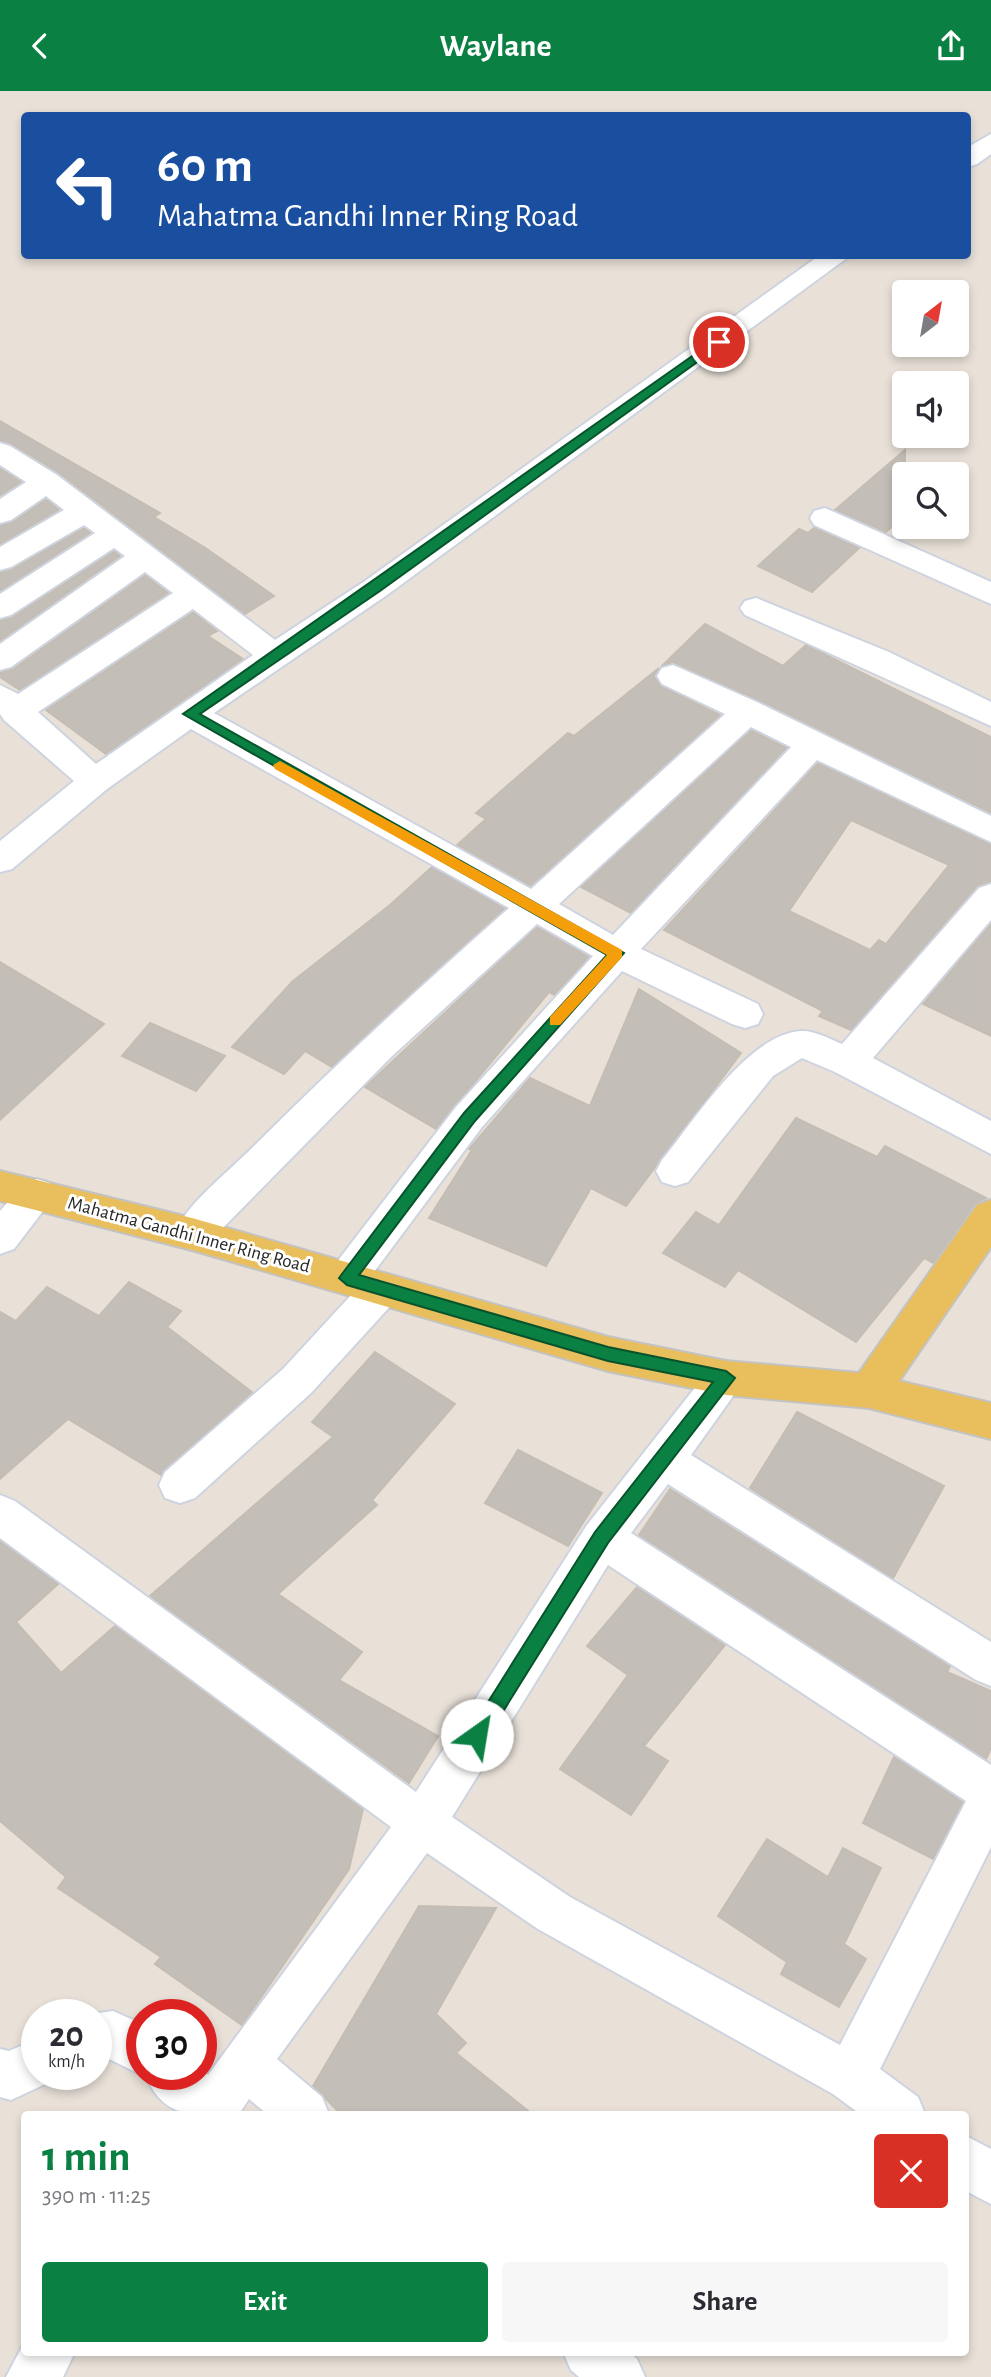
<!DOCTYPE html>
<meta charset="utf-8">
<style>
body{margin:0;font-family:"Alegreya Sans",sans-serif;background:#f7f7f7;color:#2b2b33;height:100vh;display:flex;flex-direction:column;font-size:26px;white-space:nowrap}
*{box-sizing:border-box;margin:0}
p{font-size:23px;color:#7c7c81}
.icon{flex:none;width:38px;height:38px;fill:none;stroke:currentColor;stroke-width:2;stroke-linecap:round;stroke-linejoin:round}
.map{position:relative;flex:1;overflow:hidden}
.side{position:absolute;left:21px;top:2020px;width:948px;height:245px;display:flex;flex-direction:column;background:#fff;border-radius:7px;box-shadow:0 4px 10px #0003}
.side>*{flex:none}
.banner{position:absolute;left:21px;top:21px;width:950px;height:147px;border-radius:7px;box-shadow:0 4px 10px #0003;background:#1a4fa0;color:#fff;overflow:hidden}
.needle{width:46px;rotate:31deg}
.controls{position:absolute;left:892px;top:189px;display:grid;gap:14px}
.controls a{display:grid;place-items:center;width:77px;height:77px;border-radius:7px;background:#fff;box-shadow:0 4px 10px #0003;font-size:35px}
.speed{position:absolute;left:21px;top:1908px;display:flex;gap:14px;font-size:35px;font-weight:700;text-align:center}
.speed>*{display:grid;place-content:center;width:91px;height:91px;border-radius:50%;background:#fff;box-shadow:0 4px 10px #0003;line-height:1}
.speed small{font-size:18px;font-weight:400}
.speed .limit{border:10px solid #d22;background:#fff;color:#111}
.pin{position:absolute;display:grid;place-items:center;width:60px;height:60px;color:#fff;margin:-30px;border:4px solid #fff;border-radius:50%;box-shadow:0 2px 7px #0007}
.me{position:absolute;width:77px;margin:-38px;rotate:32deg;stroke-linejoin:round;filter:drop-shadow(0 0 5px #0008)}
.turn{display:flex;align-items:center;gap:24px;height:147px;padding:0 21px;font-size:32px}
.turn .icon{width:91px;height:91px;stroke-width:2.5}
.turn b{display:block;font-size:49px;line-height:60px}
.round{display:grid;place-items:center;flex:none;width:74px;height:74px;border-radius:7px;background:#f7f7f7}
.summary{display:flex;align-items:center;justify-content:space-between;height:119px;padding:0 21px}
h1{font-size:42px;font-weight:600;line-height:52px;color:#0b8043}
.action{display:flex;gap:14px;margin-top:auto;padding:14px 21px}
.action a{flex:1;height:80px;border-radius:7px;background:#0b8043;color:#fff;font-size:28px;font-weight:600;line-height:80px;text-align:center}
.action a+a{background:#f7f7f7;color:#2b2b33}
header{display:flex;justify-content:space-between;align-items:center;height:91px;padding:0 21px;background:#0b8043;color:#fff;font-size:32px;font-weight:600}
.map>svg:first-child{display:block}
.building{fill:#c4beb8;stroke:#c4bdb3;stroke-width:2;fill-rule:evenodd}
.lines{fill:none;stroke-linecap:round;stroke-linejoin:round}
.minor-casing{stroke:#ced3e0;stroke-width:4}
.major-casing{stroke:#c3c3c3;stroke-width:4}
.minor{fill:#fff;fill-rule:evenodd}
.major{fill:#e9be5d;fill-rule:evenodd}
.route{fill:#0b8043;stroke:#07532c;stroke-width:2}
.slow{fill:#f59e0b}
.labels{text-anchor:middle;dominant-baseline:central;stroke-width:6;stroke-linejoin:round;paint-order:stroke}
.street-label{font-size:19px;fill:#272727;stroke:#fff}
</style>
<header><svg class="icon" aria-label="back" viewBox="0 0 24 24"><path d="M15 5l-7 7 7 7"/></svg>Waylane<svg class="icon" aria-label="share" viewBox="0 0 24 24"><path d="M12 15V3M7 8l5-5 5 5M5 13v7h14v-7"/></svg></header>
<div class="map">
<svg width="991" height="2286" viewBox="0 0 991 2286">
<rect width="100%" height="100%" fill="#e9e1d8"/>
<g class="building">
<path d="M 0,330 L 160,422 L 154,426 L 204,456 L 274,505 L 245,523 L 59,382 L 11,353 L 0,350 Z"/>
<path d="M 905,359 L 905,424 L 886,441 L 835,419 Z"/>
<path d="M 0,377 L 21,391 L 0,405 Z"/>
<path d="M 46,408 L 59,419 L 0,453 L 0,434 L 12,431 Z"/>
<path d="M 84,437 L 90,442 L 0,500 L 0,481 L 12,478 Z"/>
<path d="M 814,437 L 859,457 L 812,501 L 758,475 L 799,438 L 808,442 Z"/>
<path d="M 114,460 L 120,465 L 0,550 L 0,529 L 12,526 Z"/>
<path d="M 145,484 L 168,502 L 20,599 L 0,586 L 0,581 L 13,578 Z"/>
<path d="M 193,521 L 217,540 L 208,545 L 243,568 L 106,663 L 46,619 Z"/>
<path d="M 705,533 L 783,575 L 806,554 L 991,646 L 991,722 L 760,610 L 674,572 L 663,574 Z"/>
<path d="M 659,577 L 655,586 L 661,595 L 720,624 L 531,795 L 457,754 L 486,728 L 476,722 L 568,642 L 574,645 Z"/>
<path d="M 751,639 L 787,657 L 631,822 L 581,796 Z"/>
<path d="M 818,672 L 991,753 L 991,791 L 977,795 L 851,939 L 819,925 L 823,920 L 664,839 ZM 851,729 L 949,774 L 886,853 L 879,849 L 870,859 L 789,820 Z"/>
<path d="M 432,776 L 505,817 L 332,976 L 305,960 L 284,983 L 232,956 L 293,890 L 390,814 Z"/>
<path d="M 991,833 L 991,945 L 923,913 Z"/>
<path d="M 537,836 L 589,866 L 554,904 L 549,901 L 436,1038 L 365,996 Z"/>
<path d="M 0,871 L 104,933 L 0,1029 Z"/>
<path d="M 639,898 L 741,962 L 626,1115 L 591,1097 L 546,1175 L 429,1127 L 472,1059 L 469,1058 L 530,987 L 590,1015 Z"/>
<path d="M 150,932 L 225,965 L 196,1000 L 122,965 Z"/>
<path d="M 796,1027 L 877,1066 L 885,1055 L 986,1107 L 975,1112 L 933,1172 L 924,1167 L 856,1251 L 738,1179 L 725,1196 L 663,1162 L 696,1121 L 719,1134 Z"/>
<path d="M 129,1191 L 181,1220 L 167,1236 L 252,1301 L 161,1384 L 68,1328 L 0,1388 L 0,1221 L 16,1230 L 47,1196 L 99,1225 Z"/>
<path d="M 375,1261 L 455,1313 L 372,1409 L 377,1414 L 278,1503 L 362,1561 L 339,1589 L 438,1645 L 409,1692 L 150,1505 L 333,1346 L 312,1331 Z"/>
<path d="M 797,1321 L 944,1395 L 893,1487 L 750,1397 Z"/>
<path d="M 518,1359 L 602,1402 L 568,1455 L 485,1412 Z"/>
<path d="M 670,1398 L 950,1575 L 947,1581 L 991,1600 L 991,1657 L 986,1668 L 639,1444 Z"/>
<path d="M 0,1450 L 58,1493 L 16,1531 L 61,1582 L 115,1535 L 363,1718 L 349,1778 L 242,1934 L 155,1873 L 161,1866 L 58,1797 L 66,1786 L 0,1730 Z"/>
<path d="M 637,1496 L 725,1554 L 644,1655 L 668,1670 L 631,1724 L 560,1678 L 628,1584 L 587,1555 Z"/>
<path d="M 894,1666 L 963,1711 L 933,1768 L 863,1732 Z"/>
<path d="M 767,1748 L 828,1786 L 843,1757 L 881,1777 L 844,1853 L 866,1868 L 839,1916 L 781,1883 L 787,1871 L 718,1825 Z"/>
<path d="M 419,1815 L 496,1817 L 436,1923 L 466,1952 L 456,1962 L 532,2023 L 341,2023 L 313,1995 Z"/>
</g>
<g class="lines">
<g class="minor-casing">
<g id="minor">
<path d="M 991,43 L 991,63 L 977,73 L 968,76 L 968,56 Z"/>
<path d="M 820,164 L 851,164 L 387,504 L 214,622 L 531,798 L 725,623 L 662,593 L 657,585 L 662,577 L 673,574 L 759,612 L 991,725 L 991,751 L 817,669 L 641,858 L 758,913 L 763,923 L 758,933 L 745,937 L 732,933 L 622,880 L 482,1036 L 371,1185 L 381,1182 L 395,1186 L 401,1198 L 395,1210 L 311,1302 L 195,1407 L 180,1412 L 165,1407 L 159,1394 L 165,1381 L 283,1278 L 354,1201 L 347,1203 L 333,1198 L 327,1187 L 333,1176 L 456,1016 L 593,865 L 537,833 L 390,967 L 206,1154 L 192,1159 L 178,1154 L 173,1143 C 189,1111 226,1083 252,1057 C 335,974 421,895 509,817 L 191,638 L 107,698 L 12,778 L 0,781 L 0,750 L 74,690 L 4,629 L 0,623 L 0,594 L 18,603 L 173,502 L 145,481 L 11,576 L 0,579 L 0,553 L 125,465 L 114,457 L 11,524 L 0,527 L 0,503 L 95,442 L 84,434 L 11,476 L 0,479 L 0,456 L 64,419 L 46,405 L 11,429 L 0,432 L 0,408 L 26,391 L 0,374 L 0,352 L 10,355 L 57,384 L 275,549 L 365,490 ZM 193,518 L 253,564 L 96,673 L 38,621 ZM 751,636 L 791,656 L 613,844 L 559,813 Z"/>
<path d="M 825,417 L 991,491 L 991,513 L 814,434 L 810,427 L 814,420 Z"/>
<path d="M 756,507 L 889,561 L 991,611 L 991,635 L 745,524 L 740,517 L 745,510 Z"/>
<path d="M 991,793 L 991,829 L 873,967 L 991,1030 L 991,1063 L 835,981 L 802,967 L 773,985 L 688,1091 L 675,1095 L 662,1091 L 656,1080 L 662,1069 C 694,1030 748,943 801,940 C 814,939 830,948 842,953 L 979,797 Z"/>
<path d="M 37,1088 L 50,1092 L 56,1103 L 14,1158 L 0,1163 L 0,1120 L 24,1092 Z"/>
<path d="M 726,1270 L 740,1275 L 746,1287 L 691,1364 L 991,1551 L 991,1595 L 976,1589 L 668,1393 L 631,1442 L 991,1674 L 991,1756 L 880,1978 L 918,2006 L 925,2023 L 860,2023 L 833,2003 L 538,1838 L 427,1762 L 277,1968 L 322,2006 L 329,2023 L 267,2023 L 249,2008 L 239,2023 C 196,2023 164,2031 145,1983 L 142,1984 L 109,1968 L 96,1969 L 96,1923 L 91,1923 L 113,1920 L 142,1933 L 142,1983 L 201,1983 L 201,1978 L 208,1984 L 391,1736 L 0,1447 L 0,1404 L 15,1410 L 416,1701 L 587,1434 L 712,1275 ZM 608,1474 L 966,1710 L 840,1954 L 570,1806 L 452,1726 Z"/>
<path d="M 37,1948 L 37,1983 L 57,1983 L 54,1989 L 11,2009 L 0,2006 L 0,1958 L 9,1960 Z"/>
<path d="M 966,2045 L 991,2058 L 991,2113 L 966,2100 Z"/>
<path d="M 24,2252 L 24,2261 L 75,2261 L 63,2286 L 6,2286 Z"/>
<path d="M 563,2261 L 629,2261 L 637,2268 L 645,2286 L 579,2286 L 571,2279 Z"/>
</g>
</g>
<g class="major-casing">
<path id="major" d="M 0,1080 L 192,1127 L 608,1246 L 726,1270 L 859,1282 L 977,1114 L 991,1109 L 991,1156 L 899,1290 L 991,1312 L 991,1348 L 869,1317 L 726,1304 L 608,1280 L 192,1159 L 0,1110 Z"/>
</g>
<use href="#minor" class="minor"/>
<use href="#major" class="major"/>
</g>
<path class="route" d="M 715,249 L 725,251 L 380,500 L 200,623 L 624,862 L 475,1030 L 359,1184 L 608,1256 L 726,1280 L 735,1287 L 608,1452 L 484,1651 L 477,1653 L 471,1651 L 468,1644 L 471,1638 L 595,1441 L 713,1291 L 608,1270 L 347,1194 L 339,1187 L 464,1022 L 607,864 L 183,623 Z"/>
<path class="slow" d="M 280,670 L 622,859 L 622,866 L 560,934 L 550,934 L 550,926 L 607,864 L 275,678 L 273,674 Z"/>
<g class="labels">
<g class="street-label">
<text transform="translate(189 1144) rotate(15)">Mahatma Gandhi Inner Ring Road</text>
</g>
</g>
</svg>
<div class="controls">
<a><svg class="needle" viewBox="-14 -14 28 28"><path d="M0-13l5 13h-10z" fill="#e53935"/><path d="M0 13l5-13h-10z" fill="#7c7c81"/></svg></a>
<a><svg class="icon" aria-label="sound" viewBox="0 0 24 24"><path d="M4 9h4l5-4v14l-5-4H4zM17 9q2 3 0 6"/></svg></a>
<a><svg class="icon" aria-label="search" viewBox="0 0 24 24"><circle cx="10" cy="10" r="6"/><path d="M15 15l6 6"/></svg></a>
</div>
<div class="speed"><div>20<small>km/h</small></div><div class="limit">30</div></div>
<div class="pin" style="left:719px;top:251px;background:#d93025"><svg class="icon" aria-label="arrive" viewBox="0 0 24 24"><path d="M6 21V4h12l-3 4 3 4H6"/></svg></div>
<svg class="me" style="left:477px;top:1644px" viewBox="-20 -20 40 40"><circle r="19" fill="#fff"/><path d="M0-13L10 11 0 6-10 11z" fill="#0b8043"/></svg>
<div class="banner">
<div class="turn"><svg class="icon" aria-label="left" viewBox="0 0 24 24"><path d="M17 20v-9H6M10 6l-5 5 5 5"/></svg><div><b>60 m</b>Mahatma Gandhi Inner Ring Road</div></div>
</div>
<section class="side">
<div class="summary"><div><h1>1 min</h1><p>390 m · 11:25</p></div><a class="round" style="background:#d93025;color:#fff"><svg class="icon" aria-label="close" viewBox="0 0 24 24"><path d="M6 6l12 12M18 6L6 18"/></svg></a></div>
<div class="action"><a>Exit</a><a>Share</a></div>
</section>
</div>
